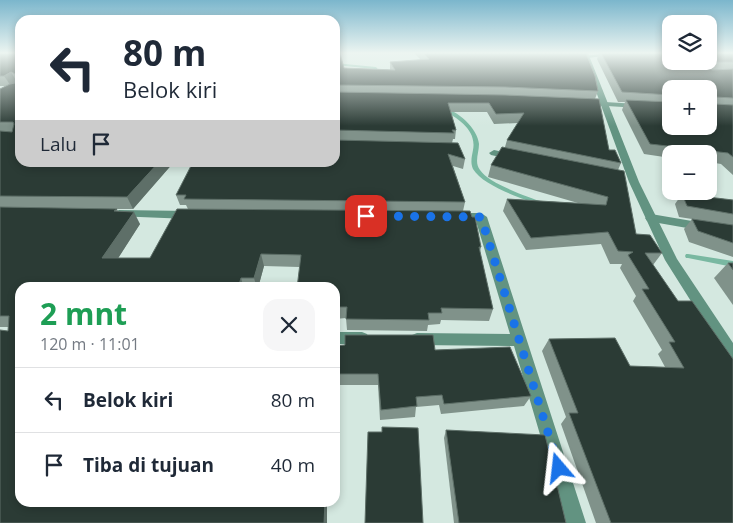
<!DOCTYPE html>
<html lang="id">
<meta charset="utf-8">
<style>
body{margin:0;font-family:"Open Sans",sans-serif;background:#f6f6f7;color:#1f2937;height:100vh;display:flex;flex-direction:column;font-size:19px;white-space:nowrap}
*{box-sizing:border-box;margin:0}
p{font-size:16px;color:#747a83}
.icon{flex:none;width:28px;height:28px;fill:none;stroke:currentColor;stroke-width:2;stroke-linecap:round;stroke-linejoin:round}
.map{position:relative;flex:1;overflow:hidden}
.panel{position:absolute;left:15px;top:282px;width:325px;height:225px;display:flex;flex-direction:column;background:#fff;border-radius:15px;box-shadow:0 2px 8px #0003}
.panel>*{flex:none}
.guide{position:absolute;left:15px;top:15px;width:325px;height:152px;border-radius:15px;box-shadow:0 2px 8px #0003;background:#fff;color:#1f2937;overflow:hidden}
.fabs{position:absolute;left:662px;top:15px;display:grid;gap:10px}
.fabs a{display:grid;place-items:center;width:55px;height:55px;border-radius:10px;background:#fff;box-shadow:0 2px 8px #0003;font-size:25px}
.pin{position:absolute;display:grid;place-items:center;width:42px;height:42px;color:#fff;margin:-21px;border-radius:10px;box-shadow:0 2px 8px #0006}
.me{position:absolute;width:55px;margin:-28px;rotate:343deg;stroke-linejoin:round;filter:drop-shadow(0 0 4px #0008)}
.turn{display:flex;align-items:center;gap:18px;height:105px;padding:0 25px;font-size:22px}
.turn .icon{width:65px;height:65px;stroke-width:2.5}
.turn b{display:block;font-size:35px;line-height:42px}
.then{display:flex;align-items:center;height:48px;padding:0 25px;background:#0003;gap:10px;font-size:19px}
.round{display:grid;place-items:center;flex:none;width:52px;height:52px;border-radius:15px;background:#f6f6f7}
.head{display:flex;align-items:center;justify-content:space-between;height:85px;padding:0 25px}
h1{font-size:30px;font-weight:700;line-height:38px;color:#1e9e55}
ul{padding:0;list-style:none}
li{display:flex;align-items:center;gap:15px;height:65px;padding:0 25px;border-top:1px solid #e0e1e3}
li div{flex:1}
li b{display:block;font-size:19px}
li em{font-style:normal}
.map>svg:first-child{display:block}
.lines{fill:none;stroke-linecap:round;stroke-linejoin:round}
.stream{fill:#79b8a1;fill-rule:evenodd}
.service{fill:#629381;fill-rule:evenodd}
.minor{fill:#629381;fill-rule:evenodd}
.tertiary{fill:#629381;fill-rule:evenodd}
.wall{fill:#80928a;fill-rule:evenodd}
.shaded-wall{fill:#5e6f68}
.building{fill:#2b3b35;stroke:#5e6f68}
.route{stroke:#1a73e8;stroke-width:9;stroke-dasharray:0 16.2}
</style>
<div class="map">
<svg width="733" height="523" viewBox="0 0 733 523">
<rect width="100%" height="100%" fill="#d4e8e0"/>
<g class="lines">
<g class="stream">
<path d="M 335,63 L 376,67 L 383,75 L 380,76 L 374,69 L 335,65 Z"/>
<path d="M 442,108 C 457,109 478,129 479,144 C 479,153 474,162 480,170 C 489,184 529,197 545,203 L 546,204 L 545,205 L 541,205 C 523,199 483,186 473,169 C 470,162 472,156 473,150 C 477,130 458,118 442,110 Z"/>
<path d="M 686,254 L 688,254 L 733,261 L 733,267 L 688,258 L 686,258 L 685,256 Z"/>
</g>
<path class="service" d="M 609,53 L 629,53 L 587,58 L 584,56 Z"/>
<g class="minor">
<path d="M 588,101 L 671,106 L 671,110 L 591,105 L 587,103 Z"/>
<path d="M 494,150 L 517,155 L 519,157 L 514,160 L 491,155 L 489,153 Z"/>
<path d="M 119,210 L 189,211 L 195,215 L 189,219 L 115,216 L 113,214 Z"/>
<path d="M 459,213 L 481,213 L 487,217 L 586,523 L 566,523 L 514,346 L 417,345 L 412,343 L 410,339 L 412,335 L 417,333 L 510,334 L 476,221 L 455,220 L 453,217 Z"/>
<path d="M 651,214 L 733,228 L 733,236 L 647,221 L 645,218 Z"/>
<path d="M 335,332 L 362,332 L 367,334 L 369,338 L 367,342 L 362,344 L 335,344 Z"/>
</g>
<path class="tertiary" d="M 582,53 L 588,53 L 639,182 L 677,259 L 733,343 L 733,362 L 728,360 L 665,260 L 629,182 Z"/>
</g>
<g class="wall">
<path d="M 0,53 L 174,162 L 133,209 L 117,209 L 118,211 L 140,224 L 118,258 L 150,258 L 188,209 L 186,205 L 180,205 L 176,195 L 335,162 L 335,53 L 344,68 L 390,70 L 390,62 L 421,60 L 414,53 L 586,53 L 598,91 L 595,99 L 609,150 L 621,163 L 618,170 L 636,234 L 662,253 L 653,265 L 733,523 L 596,523 L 561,424 L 566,417 L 542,351 L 549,339 L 630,366 L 665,367 L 658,354 L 662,350 L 633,301 L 636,296 L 620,268 L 622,264 L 610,264 L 601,244 L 526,250 L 503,211 L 507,199 L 578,203 L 488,177 L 491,165 L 505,147 L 507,140 L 518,123 L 494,124 L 487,112 L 451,112 L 456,130 L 455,139 L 453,139 L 452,143 L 465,159 L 463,169 L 453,166 L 465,202 L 463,211 L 481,247 L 480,252 L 493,309 L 489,321 L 441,320 L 440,324 L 428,325 L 427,331 L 347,330 L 346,318 L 335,319 L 335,288 L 299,267 L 264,266 L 258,288 L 20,288 L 20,502 L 327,502 L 327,523 L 0,523 L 9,327 L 0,327 L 0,89 L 5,86 L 0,86 Z"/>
<path d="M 599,53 L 733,53 L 733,175 L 721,164 L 709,162 L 709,154 L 671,154 L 671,158 L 644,154 L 622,110 L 625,102 L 618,102 L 597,59 ZM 671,89 L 709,126 L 671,126 Z"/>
<path d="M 682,194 L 733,200 L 733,257 L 689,242 L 684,229 L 692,219 L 679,217 L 675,204 Z"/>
<path d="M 728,263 L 733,263 L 733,305 L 714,278 Z"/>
<path d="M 335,346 L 435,350 L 531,396 L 524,406 L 441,414 L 439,405 L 416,407 L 415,417 L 380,420 L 378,385 L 339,385 L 340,431 L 335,431 Z"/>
<path d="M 446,430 L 566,523 L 454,523 L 444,438 Z"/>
</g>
<g class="shaded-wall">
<path d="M 11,72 L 17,82 L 11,86 L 4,76 Z"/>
<path d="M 159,162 L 174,162 L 133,209 L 127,197 Z"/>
<path d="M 134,212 L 140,224 L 110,271 L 102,258 Z"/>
<path d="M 261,254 L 264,266 L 258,288 L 257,288 L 254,278 Z"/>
<path d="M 241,278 L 244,288 L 238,288 Z"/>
<path d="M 337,374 L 339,385 L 340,431 L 339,421 Z"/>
<path d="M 325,502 L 327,502 L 327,523 L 324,523 Z"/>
</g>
<g class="building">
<path d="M 0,53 L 20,53 L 20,162 L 159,162 L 127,197 L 0,196 L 0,131 L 12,132 L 14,124 L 13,122 L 0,122 L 0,89 L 10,84 L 15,83 L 16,74 L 11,72 L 4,76 L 0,76 Z"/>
<path d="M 335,53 L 340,53 L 344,68 L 395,70 L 390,62 L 429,59 L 423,53 L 586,53 L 595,76 L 598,91 L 505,87 L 335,85 Z"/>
<path d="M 601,53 L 671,53 L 671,61 L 709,61 L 709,53 L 733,53 L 733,62 L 712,62 L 707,66 L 712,70 L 733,69 L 733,98 L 715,97 L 713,102 L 715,104 L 733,105 L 733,157 L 728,153 L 650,144 L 626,100 L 671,102 L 671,126 L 709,126 L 709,89 L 671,89 L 671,95 L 622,92 Z"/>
<path d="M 335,92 L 505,95 L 599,99 L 609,150 L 615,150 L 621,163 L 507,140 L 524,113 L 496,114 L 489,103 L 448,103 L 456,130 L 452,130 L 454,133 L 335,130 Z"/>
<path d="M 335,140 L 458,143 L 465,159 L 448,154 L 465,202 L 184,199 L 186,195 L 176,195 L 193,162 L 335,162 Z"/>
<path d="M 502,147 L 624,171 L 636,234 L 650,235 L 662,253 L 645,253 L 678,301 L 692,301 L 733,359 L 733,523 L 611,523 L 569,413 L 578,413 L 549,339 L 615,338 L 630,366 L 684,368 L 669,342 L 675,342 L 642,289 L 649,289 L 628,255 L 633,252 L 618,251 L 608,232 L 531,238 L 507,199 L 606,205 L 608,197 L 491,165 Z"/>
<path d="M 682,194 L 733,200 L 733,214 L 687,206 Z"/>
<path d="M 0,207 L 117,209 L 114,211 L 134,212 L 102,258 L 150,258 L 177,209 L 470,211 L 472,217 L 475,217 L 481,247 L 479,247 L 493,309 L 441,308 L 442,313 L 428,313 L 429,320 L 346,319 L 347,307 L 335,307 L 335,288 L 297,288 L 301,255 L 261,254 L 254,278 L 241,278 L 238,288 L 20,288 L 20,502 L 325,502 L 324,523 L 0,523 L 0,330 L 8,331 L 9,316 L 0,316 Z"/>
<path d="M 692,219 L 733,225 L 733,243 L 698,231 Z"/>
<path d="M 728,263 L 733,263 L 733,270 Z"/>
<path d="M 345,335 L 433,335 L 435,350 L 510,347 L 531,396 L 444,404 L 442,395 L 416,397 L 417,406 L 381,410 L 378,374 L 337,374 L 339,421 L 335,422 L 335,346 L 345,345 Z"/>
<path d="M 382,427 L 418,428 L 423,523 L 365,523 L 368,432 L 382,432 Z"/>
<path d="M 446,430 L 545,435 L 566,523 L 459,523 Z"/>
</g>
<linearGradient id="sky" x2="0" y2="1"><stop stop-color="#7bb6cc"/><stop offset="0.42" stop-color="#ecf5f1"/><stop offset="1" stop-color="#ecf5f1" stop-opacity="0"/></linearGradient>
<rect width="733" height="126" fill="url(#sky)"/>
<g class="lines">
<path class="route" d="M 366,216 L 481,217 L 559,468"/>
</g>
</svg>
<div class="fabs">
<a><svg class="icon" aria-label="layers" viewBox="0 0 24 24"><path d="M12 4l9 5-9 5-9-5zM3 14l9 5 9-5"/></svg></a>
<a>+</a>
<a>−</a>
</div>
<div class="pin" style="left:366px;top:216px;background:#d93025"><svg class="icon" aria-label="arrive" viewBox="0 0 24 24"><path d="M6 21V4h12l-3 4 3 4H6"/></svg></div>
<svg class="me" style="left:559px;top:468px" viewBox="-20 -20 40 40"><path d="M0-17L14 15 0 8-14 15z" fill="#1a73e8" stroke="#fff" stroke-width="4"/></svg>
<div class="guide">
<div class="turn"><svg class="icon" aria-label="left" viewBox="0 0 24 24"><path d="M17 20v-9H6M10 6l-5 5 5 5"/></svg><div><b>80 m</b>Belok kiri</div></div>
<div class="then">Lalu<svg class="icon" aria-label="arrive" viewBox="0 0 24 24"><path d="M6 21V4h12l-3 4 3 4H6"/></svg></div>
</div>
<section class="panel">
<div class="head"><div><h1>2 mnt</h1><p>120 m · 11:01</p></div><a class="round"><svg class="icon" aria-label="close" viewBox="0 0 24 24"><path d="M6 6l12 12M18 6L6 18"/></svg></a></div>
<ul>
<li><svg class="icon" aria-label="left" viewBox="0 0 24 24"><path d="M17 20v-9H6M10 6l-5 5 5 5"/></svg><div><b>Belok kiri</b></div><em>80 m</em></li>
<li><svg class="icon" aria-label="arrive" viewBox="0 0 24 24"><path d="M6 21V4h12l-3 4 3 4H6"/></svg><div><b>Tiba di tujuan</b></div><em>40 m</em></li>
</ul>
</section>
</div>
